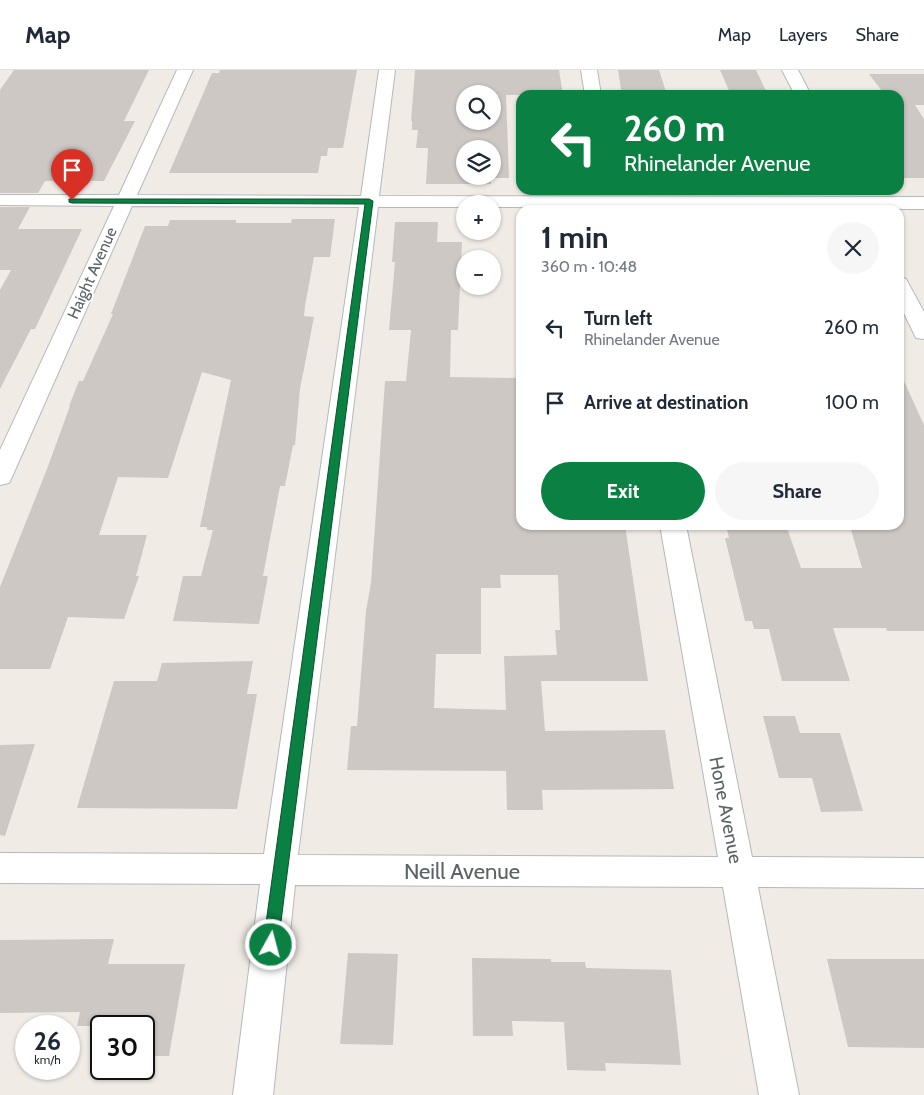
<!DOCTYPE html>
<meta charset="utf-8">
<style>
body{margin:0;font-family:Cabin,sans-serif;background:#f6f6f7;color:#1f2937;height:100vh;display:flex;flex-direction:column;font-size:19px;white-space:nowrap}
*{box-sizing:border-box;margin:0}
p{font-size:16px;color:#747a83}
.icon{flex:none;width:28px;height:28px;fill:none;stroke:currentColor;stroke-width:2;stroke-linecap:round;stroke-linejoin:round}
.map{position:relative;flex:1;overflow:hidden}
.sheet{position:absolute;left:516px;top:135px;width:388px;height:325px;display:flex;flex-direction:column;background:#fff;border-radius:15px;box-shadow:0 1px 4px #0004}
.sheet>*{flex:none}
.hud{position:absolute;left:516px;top:20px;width:388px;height:105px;border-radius:15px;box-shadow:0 1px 4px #0004;background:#0b8043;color:#fff;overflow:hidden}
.tools{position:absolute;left:456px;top:15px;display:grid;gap:10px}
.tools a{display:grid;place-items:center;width:45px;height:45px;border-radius:50%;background:#fff;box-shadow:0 1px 4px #0004;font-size:25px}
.speed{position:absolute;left:15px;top:945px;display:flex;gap:10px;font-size:25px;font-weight:700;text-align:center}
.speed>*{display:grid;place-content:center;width:65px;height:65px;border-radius:50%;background:#fff;box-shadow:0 1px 4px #0004;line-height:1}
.speed small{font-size:12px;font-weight:400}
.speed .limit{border:2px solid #111;border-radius:8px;background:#fff;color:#111}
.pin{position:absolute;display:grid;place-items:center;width:42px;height:42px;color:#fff;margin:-51px -21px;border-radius:50% 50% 50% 0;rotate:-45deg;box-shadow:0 0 5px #0007}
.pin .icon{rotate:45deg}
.me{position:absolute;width:55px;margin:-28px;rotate:7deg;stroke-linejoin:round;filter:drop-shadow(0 0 4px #0008)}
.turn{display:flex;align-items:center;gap:18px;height:105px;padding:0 25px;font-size:22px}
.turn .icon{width:65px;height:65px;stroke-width:2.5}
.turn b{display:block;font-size:35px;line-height:42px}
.round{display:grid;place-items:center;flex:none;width:52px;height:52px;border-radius:26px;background:#f6f6f7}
.overview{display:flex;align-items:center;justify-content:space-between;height:85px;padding:0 25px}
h1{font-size:30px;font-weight:800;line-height:38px}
.cta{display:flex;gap:10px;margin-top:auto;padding:10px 25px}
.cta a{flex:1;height:58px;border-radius:30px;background:#0b8043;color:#fff;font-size:20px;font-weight:800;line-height:58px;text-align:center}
.cta a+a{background:#f6f6f7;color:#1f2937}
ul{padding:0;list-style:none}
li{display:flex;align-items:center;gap:15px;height:75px;padding:0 25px}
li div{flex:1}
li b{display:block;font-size:19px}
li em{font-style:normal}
header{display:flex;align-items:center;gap:30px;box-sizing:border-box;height:70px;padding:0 25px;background:#fff;border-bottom:1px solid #e0e1e3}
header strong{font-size:24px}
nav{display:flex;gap:28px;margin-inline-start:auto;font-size:18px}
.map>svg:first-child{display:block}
.building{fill:#cdc8c4;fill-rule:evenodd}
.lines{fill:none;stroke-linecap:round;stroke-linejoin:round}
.minor-casing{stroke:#b5b9bc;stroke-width:2}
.minor{fill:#fff;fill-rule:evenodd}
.route{fill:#0b8043;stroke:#07532c}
.labels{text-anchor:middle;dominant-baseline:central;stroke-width:4;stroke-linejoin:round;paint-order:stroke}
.far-street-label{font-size:16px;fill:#5c6366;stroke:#fff}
.street-label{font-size:19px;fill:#5c6366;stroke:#fff}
.near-street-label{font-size:22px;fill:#5c6366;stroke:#fff}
</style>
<header>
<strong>Map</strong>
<nav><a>Map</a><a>Layers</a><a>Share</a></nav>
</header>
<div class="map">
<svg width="924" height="1025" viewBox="0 0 924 1025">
<rect width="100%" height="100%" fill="#f0ebe5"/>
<g class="building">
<path d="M 14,0 L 149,0 L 124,51 L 135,51 L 104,111 L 45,111 L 38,123 L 0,123 L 0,20 Z"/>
<path d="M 220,0 L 357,0 L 343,78 L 328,78 L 327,86 L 321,86 L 318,103 L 169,103 L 212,3 L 219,3 Z"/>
<path d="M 415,0 L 559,0 L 563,25 L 506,25 L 509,108 L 491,108 L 491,114 L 426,114 L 428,78 L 416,78 L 418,60 L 412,60 L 412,51 L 411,51 ZM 465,24 L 492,24 L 492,51 L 465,51 ZM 465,79 L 492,79 L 492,106 L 465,106 Z"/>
<path d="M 618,0 L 659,0 L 667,25 L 622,25 Z"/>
<path d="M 720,0 L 756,0 L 768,25 L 731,25 Z"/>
<path d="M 869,4 L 924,4 L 924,35 L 915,35 L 924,49 L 924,108 L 899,108 L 899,25 L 885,25 Z"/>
<path d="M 0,137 L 30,137 L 18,159 L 82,159 L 35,259 L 31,259 L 0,319 L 0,220 L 11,200 L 0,200 Z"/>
<path d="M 292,149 L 335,149 L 330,187 L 314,187 L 305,236 L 304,246 L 314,247 L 300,319 L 295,375 L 293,375 L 285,416 L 280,416 L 263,506 L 268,506 L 259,554 L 173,551 L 183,506 L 201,506 L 213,460 L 207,460 L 207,457 L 200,457 L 231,310 L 202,302 L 168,408 L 118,407 L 99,465 L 147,465 L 136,506 L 139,506 L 124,549 L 68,547 L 50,599 L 0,599 L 0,517 L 47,399 L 70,336 L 69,336 L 79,311 L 83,311 L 113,244 L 111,244 L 145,156 L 168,156 L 170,150 L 236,150 L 236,153 L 291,153 Z"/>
<path d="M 395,152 L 438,152 L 437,172 L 462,172 L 458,260 L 451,260 L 450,307 L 517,308 L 521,386 L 521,455 L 625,455 L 648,611 L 541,611 L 545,661 L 665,660 L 674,719 L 542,720 L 543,740 L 507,740 L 506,701 L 347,700 L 351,656 L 357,656 L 366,541 L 371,513 L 385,311 L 406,311 L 411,260 L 389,260 L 395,192 L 392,192 ZM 500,505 L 558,505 L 560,560 L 555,560 L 557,585 L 504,586 L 506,640 L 434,638 L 436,584 L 481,584 L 481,518 L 501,518 Z"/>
<path d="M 899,300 L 924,355 L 924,561 L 887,561 L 886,558 L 833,558 L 850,611 L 782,611 L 769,559 L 754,559 L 752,551 L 745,551 L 725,468 L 729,468 L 726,455 L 786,455 L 801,498 L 862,498 L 850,456 L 899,456 Z"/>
<path d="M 253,591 L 247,624 L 257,624 L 237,739 L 77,738 L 114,611 L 157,611 L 162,593 Z"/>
<path d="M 763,646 L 795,646 L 800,663 L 840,663 L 863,741 L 821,742 L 812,708 L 779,708 Z"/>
<path d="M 35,674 L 5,766 L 0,765 L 0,675 Z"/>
<path d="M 114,869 L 108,894 L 185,894 L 169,986 L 144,986 L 144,956 L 77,956 L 80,942 L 0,943 L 0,870 Z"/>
<path d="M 348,883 L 398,884 L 393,975 L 340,974 Z"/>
<path d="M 472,888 L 551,889 L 551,892 L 585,892 L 586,898 L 671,900 L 681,995 L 605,993 L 606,1001 L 567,1000 L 564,952 L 512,951 L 513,966 L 473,966 Z"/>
<path d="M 827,889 L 924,889 L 924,978 L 848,977 Z"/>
</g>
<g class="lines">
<g class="minor-casing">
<g id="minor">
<path d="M 177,0 L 193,0 L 137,125 L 361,126 L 379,0 L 395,0 L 379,126 L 924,127 L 924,139 L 492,137 L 492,134 L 465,134 L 465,137 L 378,137 L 298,785 L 718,787 L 660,455 L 686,455 L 752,787 L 924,788 L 924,818 L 758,817 L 799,1025 L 759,1025 L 723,817 L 295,815 L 273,1025 L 233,1025 L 260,814 L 0,813 L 0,783 L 264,784 L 359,137 L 132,136 L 12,407 L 9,413 L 0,415 L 0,380 L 114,136 L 0,135 L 0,125 L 119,125 Z"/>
<path d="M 581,0 L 597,0 L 601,25 L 585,25 Z"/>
<path d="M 782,0 L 798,0 L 811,25 L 795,25 Z"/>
<path d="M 899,207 L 906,209 L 924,242 L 924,269 L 916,268 L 899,233 Z"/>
</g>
</g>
<use href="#minor" class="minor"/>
</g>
<path class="route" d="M 69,129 L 369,129 L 373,131 L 278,875 L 276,880 L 271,882 L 265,880 L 263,875 L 365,134 L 72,133 L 69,132 Z"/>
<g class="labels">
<g class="far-street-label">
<text transform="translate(92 203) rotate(-66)">Haight Avenue</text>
</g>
<g class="street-label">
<text transform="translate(726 740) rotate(79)">Hone Avenue</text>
</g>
<g class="near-street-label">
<text x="462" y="801">Neill Avenue</text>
</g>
</g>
</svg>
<div class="tools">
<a><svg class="icon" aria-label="search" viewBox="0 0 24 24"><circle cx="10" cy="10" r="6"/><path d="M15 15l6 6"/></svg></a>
<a><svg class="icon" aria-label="layers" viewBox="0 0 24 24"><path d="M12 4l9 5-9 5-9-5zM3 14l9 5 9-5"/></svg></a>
<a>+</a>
<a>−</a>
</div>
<div class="speed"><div>26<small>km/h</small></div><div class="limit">30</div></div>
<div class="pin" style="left:72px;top:130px;background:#d93025"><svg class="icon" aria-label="arrive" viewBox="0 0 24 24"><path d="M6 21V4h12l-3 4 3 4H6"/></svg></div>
<svg class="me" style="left:271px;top:875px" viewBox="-20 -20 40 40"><circle r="17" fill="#0b8043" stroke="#fff" stroke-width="3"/><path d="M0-11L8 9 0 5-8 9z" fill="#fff"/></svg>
<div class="hud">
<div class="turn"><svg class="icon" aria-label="left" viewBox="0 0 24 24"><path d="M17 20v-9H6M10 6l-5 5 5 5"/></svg><div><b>260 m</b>Rhinelander Avenue</div></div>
</div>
<section class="sheet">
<div class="overview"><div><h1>1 min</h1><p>360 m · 10:48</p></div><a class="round"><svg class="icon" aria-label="close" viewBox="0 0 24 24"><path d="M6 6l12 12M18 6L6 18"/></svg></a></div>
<ul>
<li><svg class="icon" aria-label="left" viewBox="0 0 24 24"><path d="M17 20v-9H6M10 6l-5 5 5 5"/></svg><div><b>Turn left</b><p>Rhinelander Avenue</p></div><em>260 m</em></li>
<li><svg class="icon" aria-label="arrive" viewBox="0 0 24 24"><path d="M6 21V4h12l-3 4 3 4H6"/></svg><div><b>Arrive at destination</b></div><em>100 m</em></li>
</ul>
<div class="cta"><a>Exit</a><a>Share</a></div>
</section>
</div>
